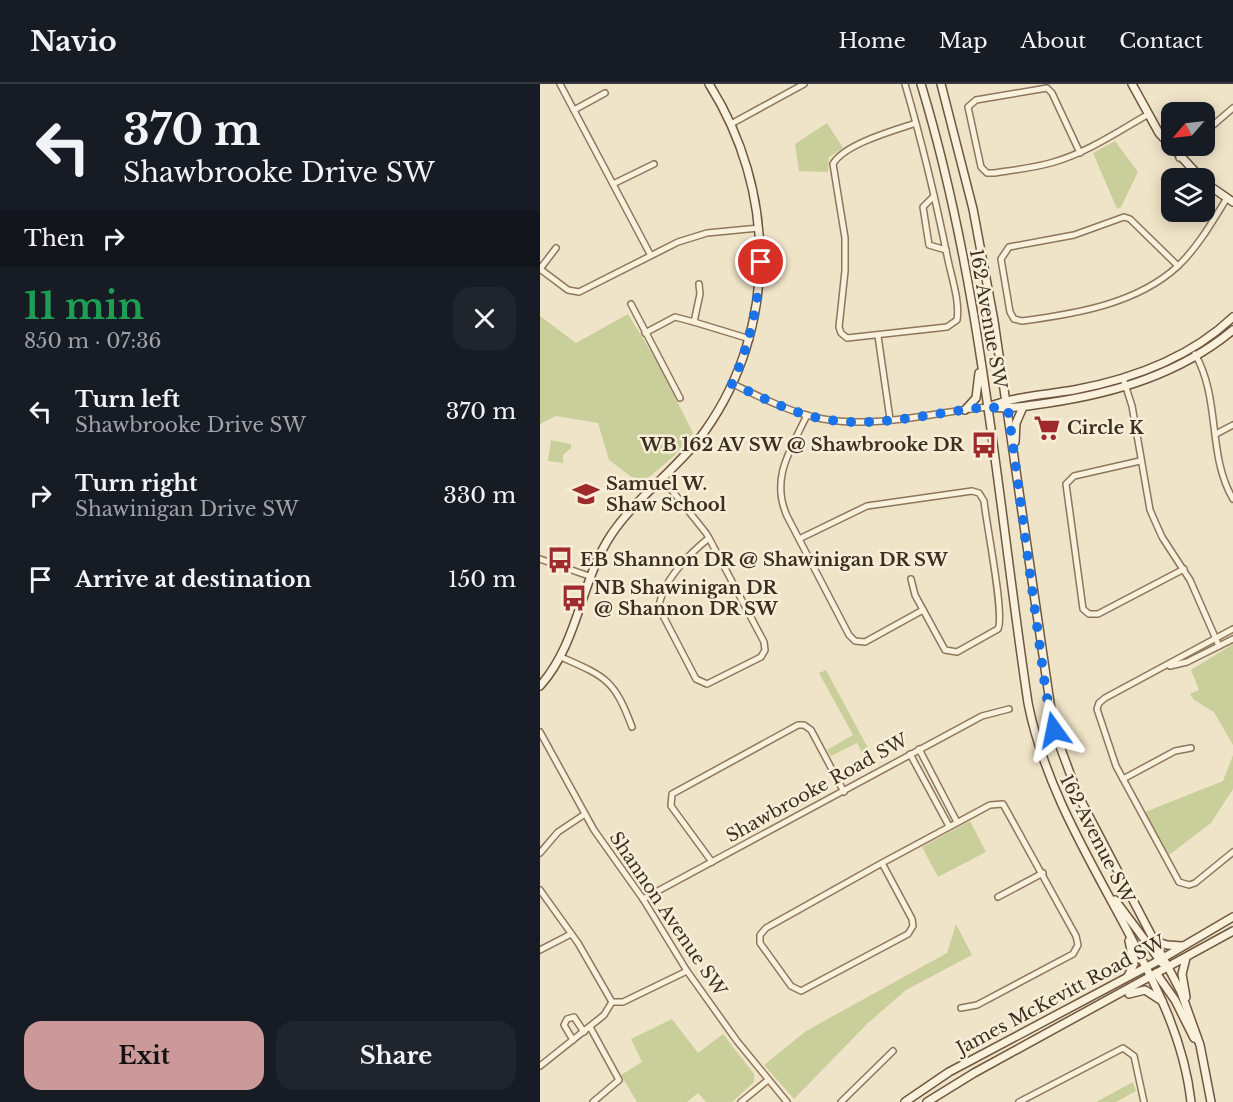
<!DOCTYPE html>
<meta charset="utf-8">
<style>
body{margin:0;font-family:"Libre Baskerville",serif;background:#20242c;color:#f1f3f6;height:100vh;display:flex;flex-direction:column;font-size:22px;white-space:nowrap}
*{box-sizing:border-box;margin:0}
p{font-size:20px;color:#9ea1a6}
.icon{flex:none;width:33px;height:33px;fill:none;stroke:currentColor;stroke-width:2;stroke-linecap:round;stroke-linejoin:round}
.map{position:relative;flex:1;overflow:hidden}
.drawer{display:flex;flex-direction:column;background:#171b24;width:540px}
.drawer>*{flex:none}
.banner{background:#171b24;color:#f1f3f6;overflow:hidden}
.needle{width:39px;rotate:242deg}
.buttons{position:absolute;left:621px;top:18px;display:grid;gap:12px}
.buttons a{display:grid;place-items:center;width:54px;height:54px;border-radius:12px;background:#171b24;box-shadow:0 3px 15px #0003;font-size:30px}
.pin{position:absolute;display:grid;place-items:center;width:51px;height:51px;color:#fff;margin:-26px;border:3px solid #fff;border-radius:50%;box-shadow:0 2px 6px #0007}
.me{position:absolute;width:66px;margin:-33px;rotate:348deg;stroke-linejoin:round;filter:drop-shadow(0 0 4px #0008)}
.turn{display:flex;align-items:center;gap:21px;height:126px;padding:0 24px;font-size:27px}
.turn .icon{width:78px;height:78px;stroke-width:2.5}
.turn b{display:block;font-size:42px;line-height:51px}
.then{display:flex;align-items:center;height:57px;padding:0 24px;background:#0003;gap:12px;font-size:22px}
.round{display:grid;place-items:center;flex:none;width:63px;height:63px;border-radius:18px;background:#20242c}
.summary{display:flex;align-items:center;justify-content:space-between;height:102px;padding:0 24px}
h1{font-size:36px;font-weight:800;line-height:45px;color:#1e9e55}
.cta{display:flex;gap:12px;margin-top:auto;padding:12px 24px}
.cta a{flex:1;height:69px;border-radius:18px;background:#cc999b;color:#111;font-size:24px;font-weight:800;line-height:69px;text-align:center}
.cta a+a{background:#20242c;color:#f1f3f6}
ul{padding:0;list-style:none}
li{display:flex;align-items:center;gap:18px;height:84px;padding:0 24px}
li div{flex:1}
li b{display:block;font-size:22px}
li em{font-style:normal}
header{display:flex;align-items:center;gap:36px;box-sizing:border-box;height:84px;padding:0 30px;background:#171b24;border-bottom:2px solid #363941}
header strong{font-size:28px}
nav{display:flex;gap:33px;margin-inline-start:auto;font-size:21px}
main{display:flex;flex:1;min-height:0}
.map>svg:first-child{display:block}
.green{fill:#c9cf9b}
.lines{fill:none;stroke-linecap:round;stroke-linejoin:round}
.street-casing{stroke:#8d765c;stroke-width:8}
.secondary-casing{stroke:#6f573f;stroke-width:10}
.street{stroke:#faf1dc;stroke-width:5}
.secondary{stroke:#faf1dc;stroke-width:7}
.route{stroke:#1a73e8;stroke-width:10;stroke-dasharray:0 18}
.labels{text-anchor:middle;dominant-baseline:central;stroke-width:5;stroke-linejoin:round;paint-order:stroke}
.street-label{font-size:18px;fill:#3d2e20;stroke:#f7eed8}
.poi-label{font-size:18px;font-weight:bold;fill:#3d2e20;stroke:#f7eed8;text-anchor:start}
</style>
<header>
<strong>Navio</strong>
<nav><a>Home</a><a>Map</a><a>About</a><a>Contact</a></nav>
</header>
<main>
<section class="drawer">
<div class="banner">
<div class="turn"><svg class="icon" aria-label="left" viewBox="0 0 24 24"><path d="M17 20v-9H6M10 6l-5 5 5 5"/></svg><div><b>370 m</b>Shawbrooke Drive SW</div></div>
<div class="then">Then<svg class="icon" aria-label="right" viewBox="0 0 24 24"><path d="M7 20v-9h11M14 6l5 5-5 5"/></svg></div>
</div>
<div class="summary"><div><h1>11 min</h1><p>850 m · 07:36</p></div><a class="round"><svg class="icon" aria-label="close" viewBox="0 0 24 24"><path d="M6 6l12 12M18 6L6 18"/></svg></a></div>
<ul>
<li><svg class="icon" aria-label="left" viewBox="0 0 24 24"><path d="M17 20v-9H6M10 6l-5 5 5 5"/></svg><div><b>Turn left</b><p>Shawbrooke Drive SW</p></div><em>370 m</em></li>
<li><svg class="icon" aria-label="right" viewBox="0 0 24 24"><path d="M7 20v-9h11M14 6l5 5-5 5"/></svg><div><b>Turn right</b><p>Shawinigan Drive SW</p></div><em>330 m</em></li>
<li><svg class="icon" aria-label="arrive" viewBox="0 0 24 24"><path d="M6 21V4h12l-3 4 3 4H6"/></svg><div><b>Arrive at destination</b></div><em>150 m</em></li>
</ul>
<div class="cta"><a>Exit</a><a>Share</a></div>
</section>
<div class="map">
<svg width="693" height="1018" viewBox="0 0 693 1018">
<rect width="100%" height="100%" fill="#f0e4c8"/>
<g class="green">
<path d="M 287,39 L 303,64 L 289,73 L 288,88 L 259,87 L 255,60 Z"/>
<path d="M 575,57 L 598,88 L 581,123 L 577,125 L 553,69 Z"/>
<path d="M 88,230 L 119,281 L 153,349 L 135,371 L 101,400 L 69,376 L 58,339 L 16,332 L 0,340 L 0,232 L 36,259 Z"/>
<path d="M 11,356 L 31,360 L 31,364 L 23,371 L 23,379 L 8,377 Z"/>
<path d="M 693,560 L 693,661 L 674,628 L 654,616 L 650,610 L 659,606 L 651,586 Z"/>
<path d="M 286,586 L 336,679 L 330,683 L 317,659 L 291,672 L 287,666 L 313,651 L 279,589 Z"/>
<path d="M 693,671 L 693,705 L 671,739 L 629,771 L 605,728 L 683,697 Z"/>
<path d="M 430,737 L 446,768 L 398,793 L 382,763 Z"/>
<path d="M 416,840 L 432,871 L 366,906 L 327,940 L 254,1015 L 224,981 L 266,947 L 407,869 Z"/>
<path d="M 132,935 L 158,969 L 183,950 L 214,990 L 214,998 L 192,1018 L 166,1018 L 158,1009 L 147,1018 L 97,1018 L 81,991 L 102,978 L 91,955 Z"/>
<path d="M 593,998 L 596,1007 L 576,1018 L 556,1018 Z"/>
</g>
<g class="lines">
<g class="street-casing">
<g id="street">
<path d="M 20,0 L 110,170"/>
<path d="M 365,0 C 382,58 396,117 408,176 C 412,195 420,218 417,236 L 407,243 L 307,254 L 301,249 L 299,243 L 305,187 L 305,154 L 293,80 C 304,60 355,46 376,39"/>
<path d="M 34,26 L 65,9"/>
<path d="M 191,40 L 264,0"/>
<path d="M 664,49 L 693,24"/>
<path d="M 540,69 L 512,9 L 507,4 L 436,16 L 428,23 L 441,83 L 447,89 L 454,89 C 474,86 494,84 514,78 C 548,68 577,48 607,31"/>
<path d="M 639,74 L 652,62"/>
<path d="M 73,100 L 114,80"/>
<path d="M 394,112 L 383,123 L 389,161 L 406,166"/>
<path d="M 638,182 L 590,135 L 584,133 L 534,151 L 469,163 L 461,175 L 470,228 L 474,235 L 482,237 C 535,230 597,220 638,182 C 658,163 672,138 687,114"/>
<path d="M 0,185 L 28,206 L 39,208 L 138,158 L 167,149 L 219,144"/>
<path d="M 0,185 L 16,164"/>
<path d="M 159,200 L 160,210 L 154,238 L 210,255"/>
<path d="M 91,220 L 140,314"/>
<path d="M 105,249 L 135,233 L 154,238"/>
<path d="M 338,252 L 350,335"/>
<path d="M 655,270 C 681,315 667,371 693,415"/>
<path d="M 583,294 L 592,322 L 610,426 L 622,453 L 650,496 L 679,562"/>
<path d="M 193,300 C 222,314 251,329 283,335 C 337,345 394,328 448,323"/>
<path d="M 267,331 C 251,365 230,394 247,432 L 309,551 L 315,557 L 325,558 L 383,526"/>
<path d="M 676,350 L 693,341"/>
<path d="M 600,377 L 534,392 L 526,400 L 543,525 L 549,530 L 558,530 L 644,485"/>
<path d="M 122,394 L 166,449 L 169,454 L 224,558 L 225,566 L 221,573 L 167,600 L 156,595 L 119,524 C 121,498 150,469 169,454"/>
<path d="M 259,455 L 327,422 L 432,407 L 439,409 L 444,417 C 446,439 465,531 458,545 L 417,568 L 405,566 L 375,511 L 371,495"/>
<path d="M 0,475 L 49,492"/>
<path d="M 693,545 L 565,614 L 559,619 L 557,625 L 576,682 L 639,798 L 649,801 L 655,799 L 693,768"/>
<path d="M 21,573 C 66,593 74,595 92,643"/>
<path d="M 630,582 L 647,578 L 693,555"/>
<path d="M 0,648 L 54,746 L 103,815 L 147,887 L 197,957 L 247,1018"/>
<path d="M 379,665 L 417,738"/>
<path d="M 370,670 L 409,742"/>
<path d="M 583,695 L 635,667 L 651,664"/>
<path d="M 0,769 L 18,748 L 45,730"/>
<path d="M 172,778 L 131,722 L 132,710 L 258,641 L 264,641 L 271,646 L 304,708"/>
<path d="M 342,779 L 226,844 L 220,851 L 220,859 L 251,902 L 261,907 L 368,850 L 373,842 L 372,835 L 342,779 L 450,721 L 463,720 L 536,852 L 538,861 L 533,870 L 437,921 L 421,924"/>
<path d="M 0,806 L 38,859 L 72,918 L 83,918 L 147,887"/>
<path d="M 458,813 L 503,789"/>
<path d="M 103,815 L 442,632 L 469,625"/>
<path d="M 0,866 L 31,850"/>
<path d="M 50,943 L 79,996 L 53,1018"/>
<path d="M 33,956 L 24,941 L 27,935 L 34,933 L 44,948"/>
<path d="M 0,982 L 64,931 L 72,918"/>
<path d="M 201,1018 L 228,996"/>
<path d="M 301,1018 L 353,967"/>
<path d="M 479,1018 L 583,964 L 594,972 L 604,1018"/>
</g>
</g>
<g class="secondary-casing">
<g id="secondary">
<path d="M 381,0 C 442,201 457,412 488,619 C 504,700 547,771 586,844 C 615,900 644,954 651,1018"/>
<path d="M 401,0 L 433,125 L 454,237 L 514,646 L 538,711 L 641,908 L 660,961 L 671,1018"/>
<path d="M 592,0 L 619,49 L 661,94"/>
<path d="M 664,98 L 693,118"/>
<path d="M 448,323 C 476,312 505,311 534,306 C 592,295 650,274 693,233"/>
<path d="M 449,323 C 469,325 488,322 508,319 C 575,309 640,290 693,246"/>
<path d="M 425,326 L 436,314 L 439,289"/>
<path d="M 475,358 L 476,339 L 483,323"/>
<path d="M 0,602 C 39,558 40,498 71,451 C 98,411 138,385 165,347 C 239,242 236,106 169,0"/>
<path d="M 575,816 L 622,879"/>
<path d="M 615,857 L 627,861 L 642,862"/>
<path d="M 646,874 L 642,890 L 646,913"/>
<path d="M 616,889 L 635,916 L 654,954"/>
<path d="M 588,892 L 594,880 L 589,857"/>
<path d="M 589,910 L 605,906 L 622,917"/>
<path d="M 365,1018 L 409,988 L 618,877 L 693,833"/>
<path d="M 387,1018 L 434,989 L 693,847"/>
</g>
</g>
<use href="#street" class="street"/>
<use href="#secondary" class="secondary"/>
</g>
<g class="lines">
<path class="route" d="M 221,178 C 218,221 210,260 192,300 C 222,313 251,329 283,335 C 337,345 394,328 448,323 L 468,325 L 506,609 L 514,646"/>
</g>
<defs>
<g id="supermarket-bare" transform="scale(2.07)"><path d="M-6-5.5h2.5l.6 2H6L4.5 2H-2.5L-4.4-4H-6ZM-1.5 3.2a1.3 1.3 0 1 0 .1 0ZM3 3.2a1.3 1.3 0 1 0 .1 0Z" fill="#9e2a2b" stroke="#f7eed8" stroke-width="2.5" paint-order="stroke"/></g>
<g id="bus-bare" transform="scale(2.07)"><path d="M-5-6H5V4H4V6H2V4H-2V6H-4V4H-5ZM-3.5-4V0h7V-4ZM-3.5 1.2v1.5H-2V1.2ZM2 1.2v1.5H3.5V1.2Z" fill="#9e2a2b" stroke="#f7eed8" stroke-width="2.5" paint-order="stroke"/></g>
<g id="school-bare" transform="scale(2.07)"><path d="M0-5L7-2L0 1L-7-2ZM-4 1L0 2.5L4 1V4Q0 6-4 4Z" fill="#9e2a2b" stroke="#f7eed8" stroke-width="2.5" paint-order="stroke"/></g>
</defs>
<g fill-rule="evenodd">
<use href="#supermarket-bare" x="507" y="344"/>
<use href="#bus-bare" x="444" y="361"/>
<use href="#school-bare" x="46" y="410"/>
<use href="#bus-bare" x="20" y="476"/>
<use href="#bus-bare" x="34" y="514"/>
</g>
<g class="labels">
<g class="street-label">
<text transform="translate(448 235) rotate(80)">162 Avenue SW</text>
<text transform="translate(277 704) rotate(-29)">Shawbrooke Road SW</text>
<text transform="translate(557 755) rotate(63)">162 Avenue SW</text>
<text transform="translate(128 830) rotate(56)">Shannon Avenue SW</text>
<text transform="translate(521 911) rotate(-28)">James McKevitt Road SW</text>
</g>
<g class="poi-label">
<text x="527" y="344">Circle K</text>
<text x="424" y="361" text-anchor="end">WB 162 AV SW @ Shawbrooke DR</text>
<text x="66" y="400">Samuel W.<tspan x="66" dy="21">Shaw School</tspan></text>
<text x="40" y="476">EB Shannon DR @ Shawinigan DR SW</text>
<text x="54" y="504">NB Shawinigan DR<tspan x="54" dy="21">@ Shannon DR SW</tspan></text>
</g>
</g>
</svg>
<div class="buttons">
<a><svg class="needle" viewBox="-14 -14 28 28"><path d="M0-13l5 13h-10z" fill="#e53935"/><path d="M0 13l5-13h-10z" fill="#9ea1a6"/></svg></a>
<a><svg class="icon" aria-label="layers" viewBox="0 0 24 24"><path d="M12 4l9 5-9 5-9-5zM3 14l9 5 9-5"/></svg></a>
</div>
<div class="pin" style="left:221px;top:178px;background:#d93025"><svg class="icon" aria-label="arrive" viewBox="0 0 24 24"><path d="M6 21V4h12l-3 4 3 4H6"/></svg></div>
<svg class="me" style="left:514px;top:646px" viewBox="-20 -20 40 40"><path d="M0-17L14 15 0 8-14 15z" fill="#1a73e8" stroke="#fff" stroke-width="4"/></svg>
</div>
</main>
